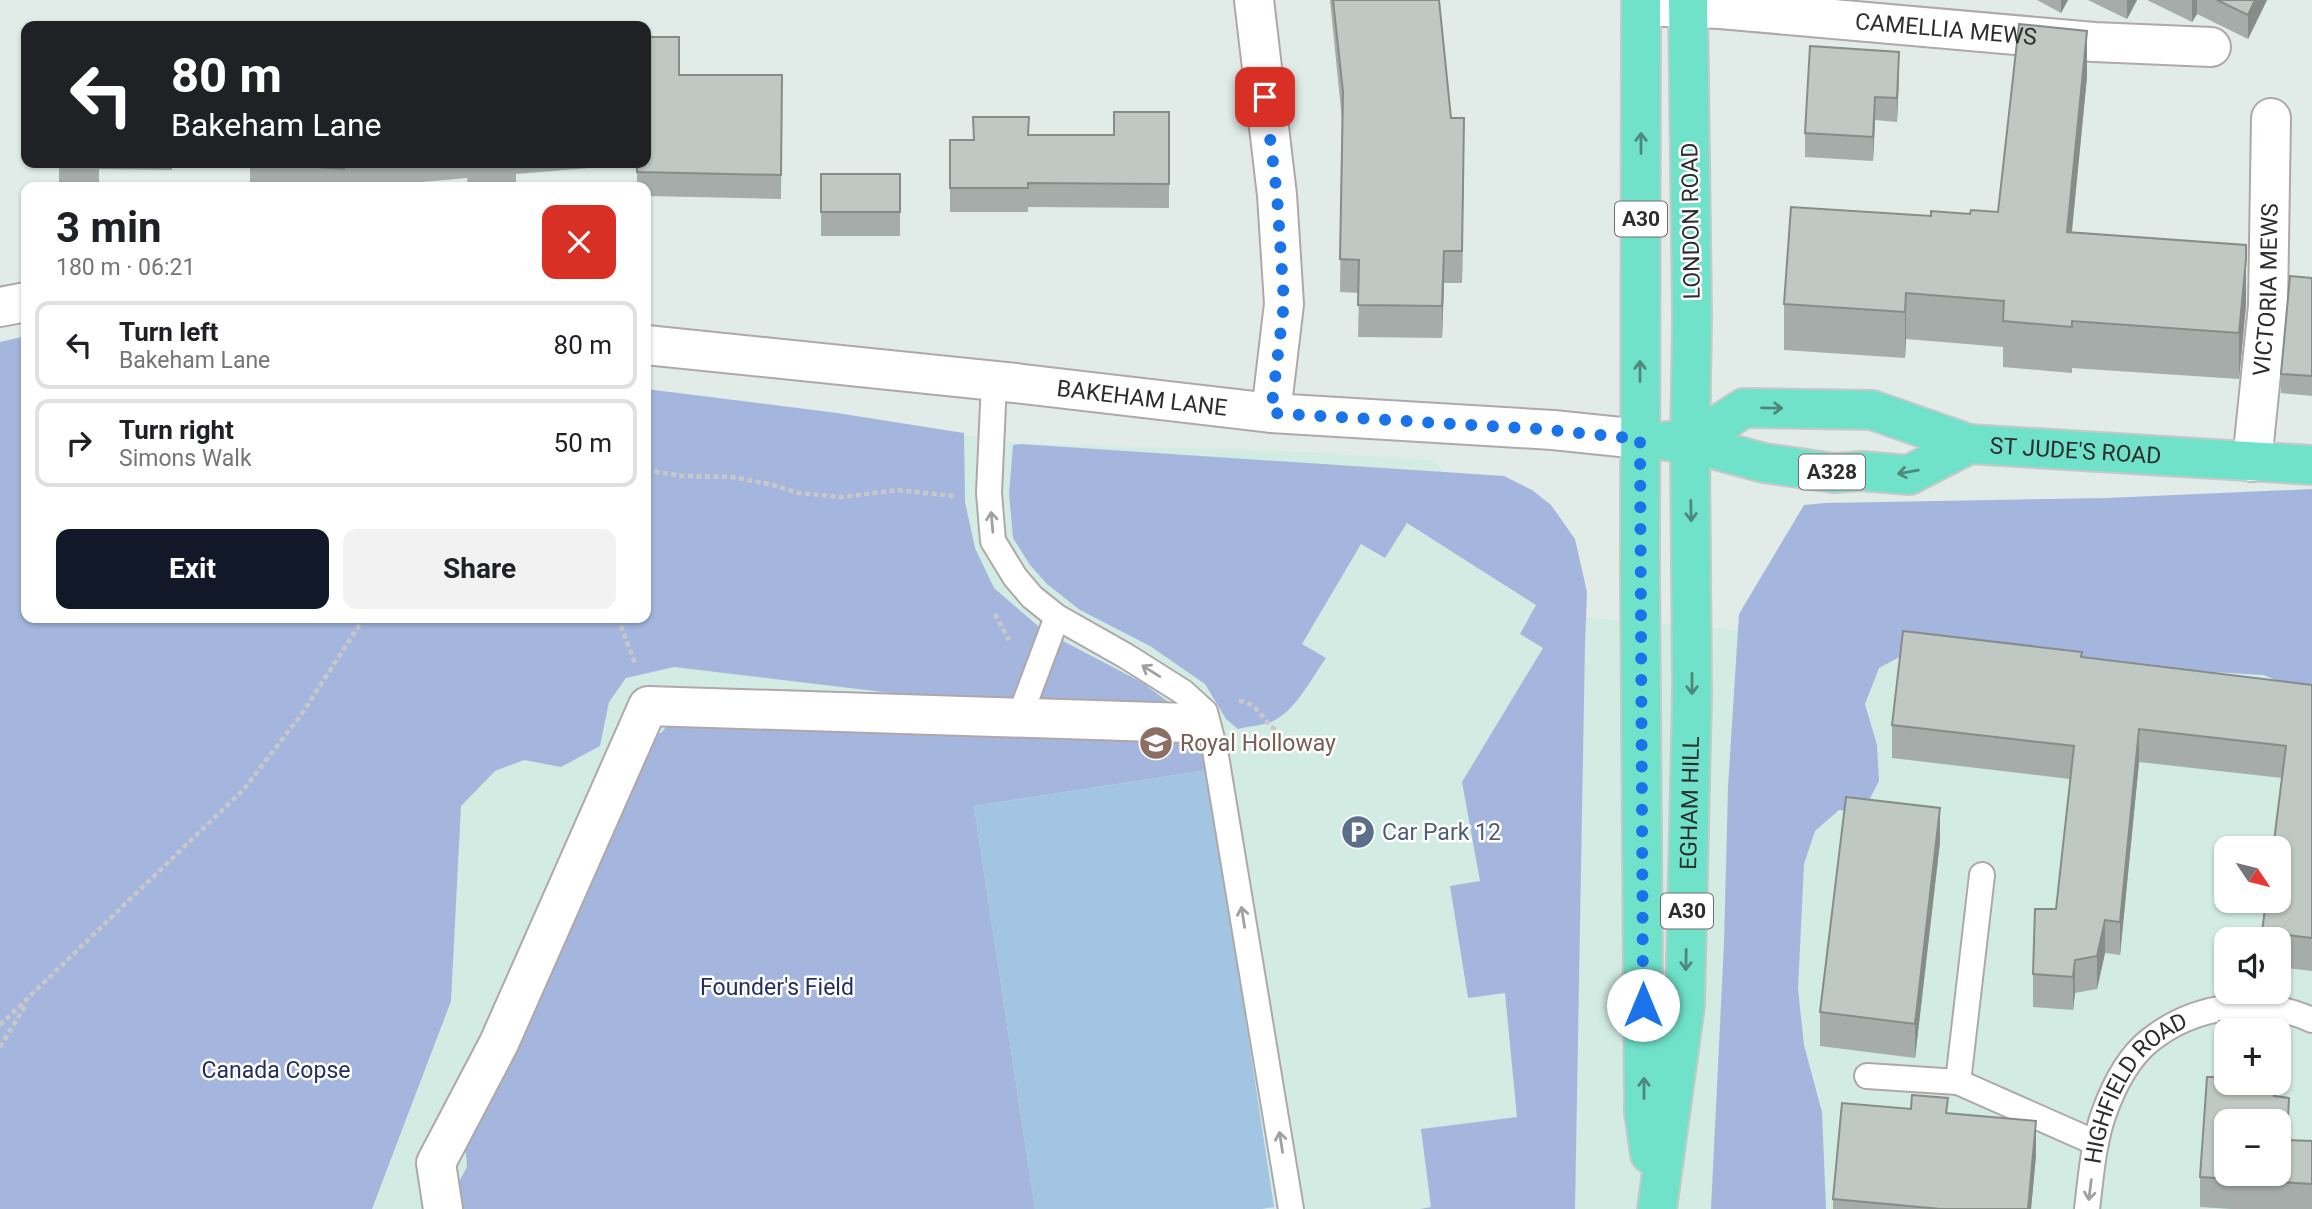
<!DOCTYPE html>
<meta charset="utf-8">
<style>
body{margin:0;font-family:Roboto,sans-serif;background:#f2f2f2;color:#202124;height:100vh;display:flex;flex-direction:column;font-size:26px;white-space:nowrap}
*{box-sizing:border-box;margin:0}
p{font-size:23px;color:#757577}
.icon{flex:none;width:38px;height:38px;fill:none;stroke:currentColor;stroke-width:2;stroke-linecap:round;stroke-linejoin:round}
.map{position:relative;flex:1;overflow:hidden}
.sheet{position:absolute;left:21px;top:182px;width:630px;height:441px;display:flex;flex-direction:column;background:#fff;border-radius:14px;box-shadow:0 2px 5px #0004}
.sheet>*{flex:none}
.top-card{position:absolute;left:21px;top:21px;width:630px;height:147px;border-radius:14px;box-shadow:0 2px 5px #0004;background:#202124;color:#fff;overflow:hidden}
.needle{width:46px;rotate:125deg}
.fabs{position:absolute;left:2214px;top:836px;display:grid;gap:14px}
.fabs a{display:grid;place-items:center;width:77px;height:77px;border-radius:14px;background:#fff;box-shadow:0 2px 5px #0004;font-size:35px}
.pin{position:absolute;display:grid;place-items:center;width:60px;height:60px;color:#fff;margin:-30px;border-radius:14px;box-shadow:0 4px 10px #0006}
.me{position:absolute;width:77px;margin:-38px;rotate:0deg;stroke-linejoin:round;filter:drop-shadow(0 0 5px #0008)}
.turn{display:flex;align-items:center;gap:24px;height:147px;padding:0 35px;font-size:32px}
.turn .icon{width:91px;height:91px;stroke-width:2.5}
.turn b{display:block;font-size:49px;line-height:60px}
.round{display:grid;place-items:center;flex:none;width:74px;height:74px;border-radius:14px;background:#f2f2f2}
.head{display:flex;align-items:center;justify-content:space-between;height:119px;padding:0 35px}
h1{font-size:42px;font-weight:700;line-height:52px}
.cta{display:flex;gap:14px;margin-top:auto;padding:14px 35px}
.cta a{flex:1;height:80px;border-radius:14px;background:#111827;color:#fff;font-size:28px;font-weight:700;line-height:80px;text-align:center}
.cta a+a{background:#f2f2f2;color:#202124}
ul{padding:0;list-style:none}
li{display:flex;align-items:center;gap:21px;height:88px;margin:0 14px 10px;padding:0 21px;border:4px solid #e0e0e0;border-radius:14px}
li div{flex:1}
li b{display:block;font-size:26px}
li em{font-style:normal}
.map>svg:first-child{display:block}
.education{fill:#d2ece4;fill-rule:evenodd}
.green{fill:#a4b6dd}
.pitch{fill:#a1c5e2}
.lines{fill:none;stroke-linecap:round;stroke-linejoin:round}
.lane-casing{stroke:#b0a7a8;stroke-width:28}
.street-casing{stroke:#b0a7a8;stroke-width:42}
.secondary-casing{stroke:#b0a7a8;stroke-width:42}
.primary-casing{stroke:#c8c8c8;stroke-width:42}
.path{stroke:#c8c8c8;stroke-width:4.5;stroke-dasharray:5 3.5;stroke-linecap:butt}
.lane{stroke:#fff;stroke-width:24}
.street{stroke:#fff;stroke-width:38}
.secondary{stroke:#fff;stroke-width:38}
.primary{stroke:#70e2ca;stroke-width:38}
.wall{fill:#a5aca9}
.shaded-wall{fill:#868c89}
.building{fill:#c0c8c4;stroke:#868c89;stroke-width:2;fill-rule:evenodd}
.oneway{stroke:#4e887c}
.oneway2{stroke:#a0a0a0}
.route{stroke:#1a73e8;stroke-width:12;stroke-dasharray:0 21.6}
.labels{text-anchor:middle;dominant-baseline:central;stroke-width:5;stroke-linejoin:round;paint-order:stroke}
.shield{fill:#fff;stroke:#6c6c6c;stroke-width:2}
.shield-label{font-size:21px;font-weight:bold;fill:#2d2d2d}
.street-label{font-size:23px;fill:#2d2d2d;stroke:#fff}
.education-label{font-size:23px;fill:#785e54;stroke:#fff;text-anchor:start}
.service-label{font-size:23px;fill:#4e5e75;stroke:#fff;text-anchor:start}
.park-label{font-size:23px;fill:#232f63;stroke:#fff}
</style>
<div class="map">
<svg width="2312" height="1209" viewBox="0 0 2312 1209">
<rect width="100%" height="100%" fill="#e1ece8"/>
<path class="education" d="M 26,336 L 26,618 L 646,618 L 646,389 L 837,413 L 1021,444 L 1287,451 L 1433,460 L 1583,617 L 1811,637 L 2312,612 L 2312,1209 L 0,1209 L 0,342 ZM 2226,849 L 2278,849 L 2278,901 L 2226,901 ZM 2226,940 L 2278,940 L 2278,992 L 2226,992 ZM 2226,1031 L 2278,1031 L 2278,1083 L 2226,1083 ZM 2226,1122 L 2278,1122 L 2278,1174 L 2226,1174 Z"/>
<g class="green">
<path d="M 26,336 L 26,618 L 646,618 L 646,389 L 837,413 L 964,433 L 965,502 L 975,548 L 994,588 L 1044,631 L 1143,683 L 1167,701 L 1178,712 L 991,705 L 674,667 L 626,678 L 609,702 L 600,746 L 561,767 L 524,760 L 495,771 L 461,806 L 451,1001 L 372,1209 L 0,1209 L 0,342 Z"/>
<path d="M 1021,444 L 1504,476 L 1532,490 L 1551,505 L 1575,539 L 1587,592 L 1585,643 L 1575,1209 L 1420,1209 L 1431,1207 L 1421,1129 L 1517,1117 L 1505,993 L 1468,998 L 1450,886 L 1480,881 L 1462,782 L 1543,648 L 1520,634 L 1536,605 L 1407,523 L 1385,558 L 1361,544 L 1302,644 L 1326,658 C 1310,680 1296,711 1271,722 C 1261,726 1248,726 1238,729 L 1226,719 L 1205,684 L 1150,646 L 1080,610 L 1047,584 L 1030,565 L 1013,538 L 1009,494 L 1013,445 Z"/>
<path d="M 2312,489 L 2312,696 L 2264,675 L 1905,654 L 1879,668 L 1865,704 L 1877,745 L 1879,781 L 1863,812 L 1839,810 L 1815,831 L 1804,864 L 1798,989 L 1804,1045 L 1822,1112 L 1826,1209 L 1711,1209 L 1724,943 L 1728,787 L 1739,614 L 1804,505 L 1825,503 L 2107,498 Z"/>
<path d="M 672,720 L 1199,736 L 1208,770 L 974,806 L 1035,1209 L 457,1209 L 454,1191 L 467,1167 L 466,1154 L 459,1143 L 649,739 L 662,732 Z"/>
</g>
<path class="pitch" d="M 1208,770 L 1274,1207 L 1262,1209 L 1035,1209 L 974,806 Z"/>
<g class="lines">
<g class="lane-casing">
<g id="lane">
<path d="M 994,382 L 989,493 L 993,541 L 1015,577 L 1032,597 L 1057,617 L 1126,656 L 1183,692 L 1205,712 L 1215,750 L 1291,1209"/>
<path d="M 1023,719 L 1024,705 L 1057,617"/>
<path d="M 1867,1076 L 1958,1082 L 2096,1143"/>
<path d="M 1958,1082 L 1982,875"/>
<path id="s1" d="M 2087,1209 C 2091,1177 2093,1144 2104,1113 C 2113,1088 2128,1058 2149,1041 C 2195,1004 2259,996 2312,1020"/>
</g>
</g>
<g class="street-casing">
<g id="street">
<path d="M 1254,0 L 1277,195 L 1284,304 L 1271,413"/>
<path id="s2" d="M 1641,6 L 1720,9 L 2094,42 L 2211,47"/>
<path d="M 0,307 L 26,302"/>
<path d="M 646,345 L 1015,383"/>
<path id="s3" d="M 2252,462 L 2268,306 L 2271,118"/>
<path d="M 443,1209 L 436,1163 L 499,1043 L 648,706 L 1188,723"/>
</g>
</g>
<g class="secondary-casing">
<g id="secondary">
<path id="s4" d="M 1015,383 L 1271,413 L 1553,430 L 1640,439"/>
</g>
</g>
<g class="primary-casing">
<g id="primary">
<path d="M 1641,0 L 1640,574 L 1644,1112 L 1650,1154"/>
<path id="s5" d="M 1667,441 L 1690,443 L 1764,463 L 1834,473 L 1862,471 L 1909,475 L 1969,444 L 2312,465"/>
<path d="M 1690,443 L 1744,408 L 1872,410 L 1969,444"/>
<path id="s6" d="M 1657,1209 L 1685,1005 L 1692,696 L 1690,443 L 1692,319 L 1688,0"/>
</g>
</g>
<g class="path">
<path d="M 646,470 L 682,476 L 732,477 L 769,484 L 799,493 L 842,497 L 898,490 L 954,496"/>
<path d="M 995,614 L 1009,640"/>
<path d="M 618,618 L 636,666"/>
<path d="M 1239,701 C 1256,703 1260,715 1270,725 C 1277,732 1285,738 1292,744"/>
<path d="M 0,1025 L 244,789 L 301,715 L 364,618"/>
<path d="M 0,1047 L 27,1003"/>
</g>
<use href="#lane" class="lane"/>
<use href="#street" class="street"/>
<use href="#secondary" class="secondary"/>
<use href="#primary" class="primary"/>
</g>
<g class="wall">
<path d="M 1330,0 L 1439,0 L 1451,118 L 1464,150 L 1462,283 L 1444,283 L 1442,338 L 1358,337 L 1359,293 L 1340,292 L 1342,120 Z"/>
<path d="M 2037,0 L 2068,0 L 2061,13 Z"/>
<path d="M 2088,0 L 2137,0 L 2127,19 Z"/>
<path d="M 2147,0 L 2267,0 L 2248,39 L 2197,14 L 2192,22 Z"/>
<path d="M 679,75 L 782,75 L 781,199 L 646,196 L 646,187 L 637,187 L 637,164 L 516,174 L 516,184 L 473,187 L 468,187 L 467,178 L 366,187 L 268,187 L 250,186 L 250,163 L 646,163 Z"/>
<path d="M 1899,76 L 1897,122 L 1875,120 L 1873,161 L 1805,157 L 1805,133 Z"/>
<path d="M 2087,77 L 2072,232 L 2246,305 L 2239,379 L 2072,368 L 2072,373 L 2003,367 L 2003,347 L 1906,339 L 1905,358 L 1784,350 L 1784,304 L 1931,216 L 1998,212 Z"/>
<path d="M 1169,112 L 1169,208 L 1028,207 L 1028,212 L 950,212 L 950,140 L 973,140 L 1029,135 L 1114,135 Z"/>
<path d="M 59,163 L 172,163 L 172,170 L 99,169 L 99,187 L 59,187 Z"/>
<rect x="821" y="174" width="79" height="62"/>
<path d="M 2312,278 L 2312,396 L 2281,393 L 2281,374 Z"/>
<path d="M 2082,658 L 2312,685 L 2312,971 L 2278,967 L 2278,940 L 2262,940 L 2262,932 L 2282,778 L 2139,762 L 2120,955 L 2105,953 L 2097,989 L 2075,993 L 2073,1010 L 2033,1007 L 2033,974 L 2056,909 L 2070,779 L 1892,758 L 1892,725 Z"/>
<path d="M 1940,842 L 1915,1058 L 1820,1046 L 1820,1012 Z"/>
<path d="M 2277,1083 L 2276,1097 L 2289,1128 L 2289,1140 L 2312,1141 L 2312,1209 L 2231,1209 L 2200,1207 L 2200,1177 Z"/>
<path d="M 1948,1113 L 2036,1155 L 2031,1209 L 1833,1209 L 1833,1199 Z"/>
</g>
<g class="shaded-wall">
<path d="M 2061,0 L 2068,0 L 2061,13 Z"/>
<path d="M 2127,0 L 2137,0 L 2127,19 Z"/>
<path d="M 2192,0 L 2197,0 L 2197,14 L 2192,22 Z"/>
<path d="M 2255,0 L 2267,0 L 2248,39 L 2248,15 Z"/>
<path d="M 2087,31 L 2087,77 L 2067,278 L 2067,232 Z"/>
<path d="M 1899,52 L 1899,76 L 1897,122 L 1897,98 Z"/>
<path d="M 1875,97 L 1875,120 L 1873,161 L 1873,137 Z"/>
<path d="M 1464,118 L 1464,150 L 1462,283 L 1462,251 Z"/>
<path d="M 2246,245 L 2246,305 L 2239,379 L 2239,333 Z"/>
<path d="M 1444,251 L 1444,283 L 1442,338 L 1442,306 Z"/>
<path d="M 1906,293 L 1906,339 L 1905,358 L 1905,312 Z"/>
<path d="M 2139,729 L 2139,762 L 2120,955 L 2120,922 Z"/>
<path d="M 1940,808 L 1940,842 L 1915,1058 L 1915,1024 Z"/>
<path d="M 2105,920 L 2105,953 L 2097,989 L 2097,956 Z"/>
<path d="M 2075,960 L 2075,993 L 2073,1010 L 2073,977 Z"/>
<path d="M 2275,1083 L 2277,1083 L 2274,1122 L 2274,1096 Z"/>
<path d="M 2289,1098 L 2289,1128 L 2287,1170 L 2287,1140 Z"/>
<path d="M 2036,1121 L 2036,1155 L 2031,1209 L 2028,1209 Z"/>
</g>
<g class="building">
<path d="M 1333,0 L 1439,0 L 1451,118 L 1464,118 L 1462,251 L 1444,251 L 1442,306 L 1358,305 L 1359,260 L 1340,259 L 1343,92 Z"/>
<path d="M 2217,0 L 2255,0 L 2248,15 Z"/>
<path d="M 2019,24 L 2087,31 L 2067,232 L 2246,245 L 2246,259 L 2239,333 L 2072,321 L 2072,327 L 2003,321 L 2004,301 L 1906,293 L 1905,312 L 1784,304 L 1791,207 L 1931,216 L 1931,211 L 1970,214 L 1971,210 L 1998,212 Z"/>
<path d="M 646,37 L 679,37 L 679,75 L 782,75 L 781,175 L 637,172 L 637,163 L 646,163 Z"/>
<path d="M 1810,46 L 1899,52 L 1897,98 L 1875,97 L 1873,137 L 1805,133 Z"/>
<path d="M 1114,112 L 1169,112 L 1169,184 L 1028,183 L 1028,188 L 950,188 L 950,140 L 974,140 L 973,117 L 1029,117 L 1028,135 L 1114,135 Z"/>
<path d="M 59,163 L 99,163 L 99,165 L 59,164 Z"/>
<path d="M 261,163 L 372,163 L 344,165 L 344,169 Z"/>
<rect x="821" y="174" width="79" height="38"/>
<path d="M 2290,276 L 2312,278 L 2312,376 L 2281,374 Z"/>
<path d="M 1903,631 L 2082,652 L 2081,657 L 2312,685 L 2312,938 L 2262,932 L 2266,901 L 2278,901 L 2278,849 L 2273,849 L 2286,746 L 2139,729 L 2120,922 L 2105,920 L 2097,956 L 2075,960 L 2073,977 L 2033,974 L 2035,909 L 2056,909 L 2074,746 L 1892,725 Z"/>
<path d="M 1846,797 L 1940,808 L 1915,1024 L 1820,1012 Z"/>
<path d="M 2219,1021 L 2278,1025 L 2278,1031 L 2226,1031 L 2226,1083 L 2275,1083 L 2274,1096 L 2289,1098 L 2287,1140 L 2312,1141 L 2312,1184 L 2200,1177 L 2207,1077 L 2216,1077 ZM 2226,1122 L 2278,1122 L 2278,1174 L 2226,1174 Z"/>
<path d="M 1912,1095 L 1948,1098 L 1946,1113 L 2036,1121 L 2028,1209 L 1941,1209 L 1833,1199 L 1842,1103 L 1911,1109 Z"/>
</g>
<defs><path id="oneway-shaft" d="M-6 0H5M1.5-3L5.5 0L1.5 3" fill="none" stroke-width="1.6" stroke-linecap="round" stroke-linejoin="round" transform="scale(1.75)"/></defs>
<g class="oneway">
<use href="#oneway-shaft" transform="translate(1641 143) rotate(-90)"/>
<use href="#oneway-shaft" transform="translate(1640 371) rotate(-90)"/>
<use href="#oneway-shaft" transform="translate(1772 408) rotate(1)"/>
<use href="#oneway-shaft" transform="translate(1908 472) rotate(170)"/>
<use href="#oneway-shaft" transform="translate(1691 511) rotate(89)"/>
<use href="#oneway-shaft" transform="translate(1692 684) rotate(90)"/>
<use href="#oneway-shaft" transform="translate(1686 960) rotate(91)"/>
<use href="#oneway-shaft" transform="translate(1644 1088) rotate(-90)"/>
</g>
<g class="oneway2">
<use href="#oneway-shaft" transform="translate(992 522) rotate(-95)"/>
<use href="#oneway-shaft" transform="translate(1151 671) rotate(-148)"/>
<use href="#oneway-shaft" transform="translate(1243 917) rotate(-99)"/>
<use href="#oneway-shaft" transform="translate(1281 1142) rotate(-99)"/>
<use href="#oneway-shaft" transform="translate(2090 1190) rotate(97)"/>
</g>
<g class="lines">
<path class="route" d="M 1265,97 L 1277,195 L 1284,303 L 1271,413 L 1539,429 L 1640,439 L 1643,1005"/>
</g>
<defs>
<g id="university-disc" transform="scale(1.75)"><circle r="9.5" fill="#8d6e63" stroke="#fff"/><path d="M0-5L7-2L0 1L-7-2ZM-4 1L0 2.5L4 1V4Q0 6-4 4Z" fill="#fff"/></g>
<g id="parking-disc" transform="scale(1.75)"><circle r="9.5" fill="#5c6f8a" stroke="#fff"/><path d="M-3.5-5.5H1a3.5 3.5 0 0 1 0 7H-1V5.5H-3.5ZM-1-3.4V-.6H.8a1.4 1.4 0 0 0 0-2.8Z" fill="#fff"/></g>
</defs>
<g fill-rule="evenodd">
<use href="#university-disc" x="1156" y="743"/>
<use href="#parking-disc" x="1358" y="832"/>
</g>
<g class="labels">
<g class="shield">
<rect x="1615" y="201.5" width="52" height="35" rx="5"/>
<rect x="1799" y="454.5" width="66" height="35" rx="5"/>
<rect x="1661" y="893.5" width="52" height="35" rx="5"/>
</g>
<g class="shield-label">
<text x="1641" y="219">A30</text>
<text x="1832" y="472">A328</text>
<text x="1687" y="911">A30</text>
</g>
<g class="street-label">
<text stroke="none"><textPath href="#s2" startOffset="306">CAMELLIA MEWS</textPath></text>
<text transform="translate(1691 221) rotate(-91)">LONDON ROAD</text>
<text stroke="none"><textPath href="#s3" startOffset="173">VICTORIA MEWS</textPath></text>
<text stroke="none"><textPath href="#s4" startOffset="128">BAKEHAM LANE</textPath></text>
<text stroke="none"><textPath href="#s5" startOffset="420">ST JUDE'S ROAD</textPath></text>
<text stroke="none"><textPath href="#s6" startOffset="408">EGHAM HILL</textPath></text>
<text stroke="none"><textPath href="#s1" startOffset="136">HIGHFIELD ROAD</textPath></text>
</g>
<g class="education-label">
<text x="1180" y="743">Royal Holloway</text>
</g>
<g class="service-label">
<text x="1382" y="832">Car Park 12</text>
</g>
<g class="park-label">
<text x="777" y="987">Founder's Field</text>
<text x="276" y="1070">Canada Copse</text>
</g>
</g>
</svg>
<div class="fabs">
<a><svg class="needle" viewBox="-14 -14 28 28"><path d="M0-13l5 13h-10z" fill="#e53935"/><path d="M0 13l5-13h-10z" fill="#757577"/></svg></a>
<a><svg class="icon" aria-label="sound" viewBox="0 0 24 24"><path d="M4 9h4l5-4v14l-5-4H4zM17 9q2 3 0 6"/></svg></a>
<a>+</a>
<a>−</a>
</div>
<div class="pin" style="left:1265px;top:97px;background:#d93025"><svg class="icon" aria-label="arrive" viewBox="0 0 24 24"><path d="M6 21V4h12l-3 4 3 4H6"/></svg></div>
<svg class="me" style="left:1643px;top:1005px" viewBox="-20 -20 40 40"><circle r="19" fill="#fff"/><path d="M0-13L10 11 0 6-10 11z" fill="#1a73e8"/></svg>
<div class="top-card">
<div class="turn"><svg class="icon" aria-label="left" viewBox="0 0 24 24"><path d="M17 20v-9H6M10 6l-5 5 5 5"/></svg><div><b>80 m</b>Bakeham Lane</div></div>
</div>
<section class="sheet">
<div class="head"><div><h1>3 min</h1><p>180 m · 06:21</p></div><a class="round" style="background:#d93025;color:#fff"><svg class="icon" aria-label="close" viewBox="0 0 24 24"><path d="M6 6l12 12M18 6L6 18"/></svg></a></div>
<ul>
<li><svg class="icon" aria-label="left" viewBox="0 0 24 24"><path d="M17 20v-9H6M10 6l-5 5 5 5"/></svg><div><b>Turn left</b><p>Bakeham Lane</p></div><em>80 m</em></li>
<li><svg class="icon" aria-label="right" viewBox="0 0 24 24"><path d="M7 20v-9h11M14 6l5 5-5 5"/></svg><div><b>Turn right</b><p>Simons Walk</p></div><em>50 m</em></li>
</ul>
<div class="cta"><a>Exit</a><a>Share</a></div>
</section>
</div>
